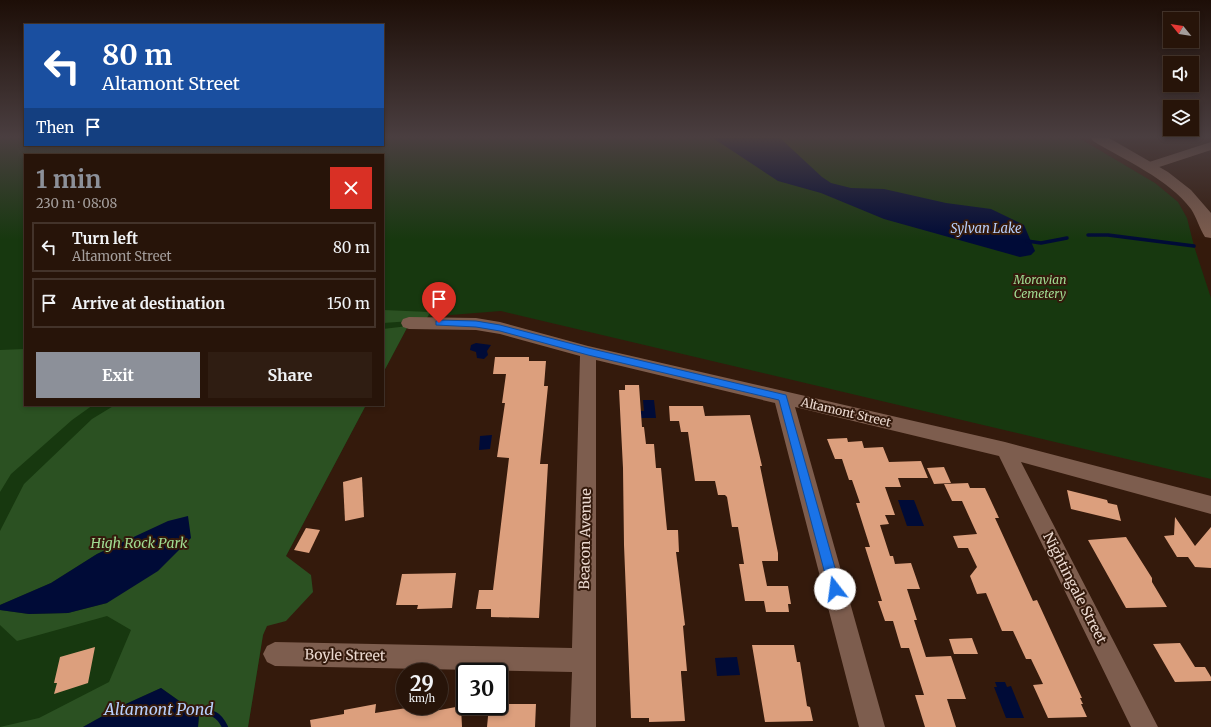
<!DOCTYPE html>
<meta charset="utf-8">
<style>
body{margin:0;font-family:Merriweather,serif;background:#2f1d12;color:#f1f3f6;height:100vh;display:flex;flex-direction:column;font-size:15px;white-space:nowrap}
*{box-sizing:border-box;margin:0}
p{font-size:13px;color:#a49e9c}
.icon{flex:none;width:22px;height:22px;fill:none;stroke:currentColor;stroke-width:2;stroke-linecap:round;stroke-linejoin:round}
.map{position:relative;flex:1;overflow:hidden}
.drawer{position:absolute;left:24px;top:154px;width:360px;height:252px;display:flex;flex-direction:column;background:#271409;border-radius:0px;box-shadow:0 2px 6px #0003,0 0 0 1px #43332a}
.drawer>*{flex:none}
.top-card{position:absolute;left:24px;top:24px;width:360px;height:122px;border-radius:0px;box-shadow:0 2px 6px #0003,0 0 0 1px #43332a;background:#1a4fa0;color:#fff;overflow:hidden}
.needle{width:26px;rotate:300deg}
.tools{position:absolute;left:1163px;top:12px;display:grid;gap:8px}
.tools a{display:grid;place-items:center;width:36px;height:36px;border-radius:0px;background:#271409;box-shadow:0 2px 6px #0003,0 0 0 1px #43332a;font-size:20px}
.speed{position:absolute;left:396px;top:663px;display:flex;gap:8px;font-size:20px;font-weight:700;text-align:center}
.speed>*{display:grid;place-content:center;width:52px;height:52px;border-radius:50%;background:#271409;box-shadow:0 2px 6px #0003,0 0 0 1px #43332a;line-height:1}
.speed small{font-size:10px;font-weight:400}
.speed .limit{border:2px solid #111;border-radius:6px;background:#fff;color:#111}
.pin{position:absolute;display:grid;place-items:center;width:34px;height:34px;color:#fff;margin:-41px -17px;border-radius:50% 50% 50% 0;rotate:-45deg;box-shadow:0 0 4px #0007}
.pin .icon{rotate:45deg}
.me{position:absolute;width:44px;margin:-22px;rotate:345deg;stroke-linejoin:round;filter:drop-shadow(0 0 3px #0008)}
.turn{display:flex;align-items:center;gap:14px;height:84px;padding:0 12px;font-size:18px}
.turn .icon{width:52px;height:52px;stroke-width:2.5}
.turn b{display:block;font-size:28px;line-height:34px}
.then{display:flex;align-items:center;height:38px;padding:0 12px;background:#0003;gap:8px;font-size:15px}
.round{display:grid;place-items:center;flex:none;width:42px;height:42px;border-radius:0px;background:#2f1d12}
.head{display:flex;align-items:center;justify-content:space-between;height:68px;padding:0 12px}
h1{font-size:24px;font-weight:700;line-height:30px;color:#8c9099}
.primary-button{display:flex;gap:8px;margin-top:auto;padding:8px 12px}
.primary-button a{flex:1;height:46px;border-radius:0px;background:#8c9099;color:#fff;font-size:16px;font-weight:700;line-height:46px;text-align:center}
.primary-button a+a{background:#2f1d12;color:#f1f3f6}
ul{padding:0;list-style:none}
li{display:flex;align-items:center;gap:12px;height:50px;margin:0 8px 6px;padding:0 4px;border:2px solid #43332a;border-radius:0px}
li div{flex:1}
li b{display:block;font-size:15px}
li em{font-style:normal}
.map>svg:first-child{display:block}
.green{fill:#17380f}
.forest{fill:#2b5122}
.water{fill:#000b37}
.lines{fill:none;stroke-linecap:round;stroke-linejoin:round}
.stream-far1{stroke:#000b37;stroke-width:3.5}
.stream{stroke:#000b37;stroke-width:6}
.building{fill:#dc9f7d}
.minor{fill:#7d5d4e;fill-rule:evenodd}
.secondary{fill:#7d5d4e;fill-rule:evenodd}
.route{fill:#1a73e8;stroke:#114b97}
.labels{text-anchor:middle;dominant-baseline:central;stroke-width:4;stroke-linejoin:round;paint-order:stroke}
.park-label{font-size:12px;font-style:italic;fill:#a0dc92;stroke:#341a0c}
.street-label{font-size:12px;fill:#ebd9d0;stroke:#341a0c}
.water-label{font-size:13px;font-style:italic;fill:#b7cffd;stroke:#341a0c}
.near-street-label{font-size:14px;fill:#ebd9d0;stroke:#341a0c}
.near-park-label{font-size:14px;font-style:italic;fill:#a0dc92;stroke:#341a0c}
.near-water-label{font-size:16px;font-style:italic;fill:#b7cffd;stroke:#341a0c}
</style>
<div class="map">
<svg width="1211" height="727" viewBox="0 0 1211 727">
<rect width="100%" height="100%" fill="#341a0c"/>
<path class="green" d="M 0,138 L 25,138 L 25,145 L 383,145 L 383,138 L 1079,138 L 1155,183 L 1178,202 L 1187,218 L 1194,246 L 1211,298 L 1211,479 L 501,311 L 412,318 L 383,373 L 383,155 L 25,155 L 25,405 L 366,405 L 286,556 L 263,635 L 248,727 L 0,727 Z"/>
<g class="forest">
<path d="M 383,310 L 430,312 L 426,320 L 383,323 Z"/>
<path d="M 408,326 L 383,373 L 383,329 Z"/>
<path d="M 25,349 L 25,405 L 93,405 L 72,420 L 11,474 L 0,492 L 0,350 Z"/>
<path d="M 115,405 L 366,405 L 286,556 L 311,575 L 313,592 L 286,621 L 267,626 L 263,635 L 248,727 L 198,727 L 199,715 L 161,688 L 117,708 L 83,727 L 0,727 L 39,718 L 109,682 L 131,630 L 107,616 L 17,641 L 0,625 L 0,610 L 29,614 L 68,613 L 107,603 L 128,540 L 97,554 L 51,583 L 0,605 L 0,531 L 24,484 L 92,419 Z"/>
</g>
<g class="water">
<path d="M 713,138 L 780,138 L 822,177 L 831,183 L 851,188 L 884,189 L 946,203 L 991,209 L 1024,225 L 1035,251 L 1031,255 L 1020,257 L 884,219 L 821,193 L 778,181 Z"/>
<path d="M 476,343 L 491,345 L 487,351 L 488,355 L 484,359 L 477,358 L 476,352 L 470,350 L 471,345 Z"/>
<path d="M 643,400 L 654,400 L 656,418 L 640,418 L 639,411 L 644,411 Z"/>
<path d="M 492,435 L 490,449 L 479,450 L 480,436 Z"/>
<path d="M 898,500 L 914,500 L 924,526 L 907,526 Z"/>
<path d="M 188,516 L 191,538 L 158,571 L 107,603 L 68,613 L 29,614 L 0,610 L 0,605 L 51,583 L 97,554 L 168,521 Z"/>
<path d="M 737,657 L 740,675 L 717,676 L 715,658 Z"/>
<path d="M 995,682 L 1005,682 L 1007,687 L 1011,686 L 1024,718 L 1006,718 L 994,687 L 997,687 Z"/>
<path d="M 161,688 L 199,715 L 198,727 L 83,727 L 117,708 Z"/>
</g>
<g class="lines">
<g class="stream-far1">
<path d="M 1088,235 L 1108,235 L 1194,246"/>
<path d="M 1027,241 L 1041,243 L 1067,238"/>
</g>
<path class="stream" d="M 195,712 C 211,713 217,711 225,727"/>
</g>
<g class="building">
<path d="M 495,357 L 529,357 L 529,361 L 546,361 L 544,386 L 548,386 L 540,464 L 548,464 L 539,618 L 491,617 L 491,609 L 476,609 L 479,590 L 493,590 L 509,458 L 497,457 L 505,403 L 502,403 L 506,374 L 493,374 Z"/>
<path d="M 625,385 L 639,385 L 642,427 L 644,427 L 646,444 L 654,444 L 656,468 L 661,468 L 667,530 L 678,530 L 679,552 L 676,552 L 685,625 L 683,626 L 687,671 L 681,671 L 681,673 L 685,721 L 649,722 L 649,718 L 631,718 L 624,545 L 623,468 L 619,390 L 625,390 Z"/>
<path d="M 669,406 L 703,406 L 705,416 L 750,415 L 762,466 L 760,466 L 778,553 L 778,561 L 762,561 L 767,586 L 788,586 L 791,604 L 788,604 L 789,612 L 766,612 L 764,601 L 745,601 L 739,564 L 744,564 L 738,527 L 732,527 L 727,497 L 725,495 L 718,495 L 715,481 L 695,481 L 688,432 L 681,432 L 679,421 L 670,421 Z"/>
<path d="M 847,438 L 848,442 L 862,441 L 864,448 L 883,447 L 889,462 L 921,461 L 928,478 L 898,478 L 901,487 L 885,487 L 895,515 L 885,515 L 889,524 L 880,525 L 890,556 L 893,556 L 895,564 L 911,563 L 920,589 L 907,589 L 917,620 L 914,620 L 926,657 L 951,656 L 966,699 L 947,699 L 956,727 L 925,727 L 915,695 L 924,695 L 909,648 L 901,648 L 893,621 L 885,621 L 878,601 L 882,601 L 865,547 L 870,547 L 856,503 L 860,503 L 852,480 L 849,480 L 842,459 L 835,459 L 827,439 Z"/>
<path d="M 944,467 L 951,483 L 934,484 L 927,468 Z"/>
<path d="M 362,477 L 364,517 L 345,521 L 343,482 Z"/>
<path d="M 968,483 L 970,488 L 985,488 L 999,518 L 995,518 L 1033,601 L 1037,600 L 1082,698 L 1080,698 L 1083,704 L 1081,704 L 1087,717 L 1048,718 L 1033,685 L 1043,684 L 1031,659 L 1026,659 L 1013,631 L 1002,631 L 986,593 L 977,594 L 970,576 L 977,567 L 968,548 L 958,548 L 953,536 L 977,534 L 962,501 L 952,501 L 944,484 Z"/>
<path d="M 1067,490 L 1107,500 L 1108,503 L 1117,505 L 1121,521 L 1071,509 Z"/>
<path d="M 1175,517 L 1195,546 L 1211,527 L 1211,568 L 1195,567 L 1188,557 L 1177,557 L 1164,536 L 1174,535 Z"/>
<path d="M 306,528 L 320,530 L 309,553 L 294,550 Z"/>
<path d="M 1126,537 L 1152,578 L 1152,582 L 1167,607 L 1126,608 L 1088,540 Z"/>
<path d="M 456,573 L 452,608 L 417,609 L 418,605 L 396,605 L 402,574 Z"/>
<path d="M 972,638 L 978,654 L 954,654 L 949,639 Z"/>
<path d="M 1180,643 L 1195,667 L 1205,667 L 1211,677 L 1211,681 L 1175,682 L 1153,644 Z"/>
<path d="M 752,645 L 794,645 L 797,662 L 800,662 L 807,706 L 810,707 L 813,721 L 765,722 Z"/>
<path d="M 95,647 L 88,683 L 54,694 L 57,683 L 54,683 L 60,657 Z"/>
<path d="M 376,704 L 375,713 L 419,706 L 419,714 L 461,706 L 462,727 L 311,727 L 310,720 L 344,714 L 344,710 Z"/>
<path d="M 499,704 L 536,704 L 535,727 L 487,727 L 489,706 L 499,706 Z"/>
</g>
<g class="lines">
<g class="minor">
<path d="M 1211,142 L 1211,150 L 1147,171 L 1141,167 L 1143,164 Z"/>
<path d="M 409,317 L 476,318 L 500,322 L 588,346 L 1005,442 L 1211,496 L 1211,514 L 1021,462 L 1158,727 L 1131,727 L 999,456 L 795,407 L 885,727 L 859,727 L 775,403 L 596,360 L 596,727 L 570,727 L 572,672 L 275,666 L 267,662 L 263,654 L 267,646 L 275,642 L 572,648 L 580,356 L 500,334 L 476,330 L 409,329 L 403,327 L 401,323 L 403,319 Z"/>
</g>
<path class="secondary" d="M 1091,138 L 1109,138 L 1168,172 L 1191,190 L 1211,213 L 1211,238 L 1205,237 C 1199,228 1197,218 1191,209 C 1170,180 1123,159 1093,141 Z"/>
</g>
<linearGradient id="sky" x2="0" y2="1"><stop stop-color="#1d0e07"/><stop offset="0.57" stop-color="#4a3e40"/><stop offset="1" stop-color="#4a3e40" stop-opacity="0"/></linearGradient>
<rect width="1211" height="240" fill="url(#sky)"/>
<path class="route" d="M 439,320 L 476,321 L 500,325 L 588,348 L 786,395 L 841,589 L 839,593 L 835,595 L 831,593 L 829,589 L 779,400 L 588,355 L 500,331 L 476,327 L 436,325 L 436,321 Z"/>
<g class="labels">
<g class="park-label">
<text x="1040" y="279">Moravian<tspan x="1040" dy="14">Cemetery</tspan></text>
</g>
<g class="street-label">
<text transform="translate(846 412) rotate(13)">Altamont Street</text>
</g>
<g class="water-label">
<text x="986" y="228">Sylvan Lake</text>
</g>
<g class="near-street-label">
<text transform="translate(585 539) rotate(-89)">Beacon Avenue</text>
<text transform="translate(1075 588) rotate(63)">Nightingale Street</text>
<text transform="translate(345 655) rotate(1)">Boyle Street</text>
</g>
<g class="near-park-label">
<text x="139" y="543">High Rock Park</text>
</g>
<g class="near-water-label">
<text x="159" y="709">Altamont Pond</text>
</g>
</g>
</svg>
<div class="tools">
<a><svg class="needle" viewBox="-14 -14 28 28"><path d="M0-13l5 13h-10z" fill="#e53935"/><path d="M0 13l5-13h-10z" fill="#a49e9c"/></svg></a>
<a><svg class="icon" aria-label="sound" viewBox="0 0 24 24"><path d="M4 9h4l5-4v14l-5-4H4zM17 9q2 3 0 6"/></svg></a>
<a><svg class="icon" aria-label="layers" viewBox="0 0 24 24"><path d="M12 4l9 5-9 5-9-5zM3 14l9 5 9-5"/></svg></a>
</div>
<div class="speed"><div>29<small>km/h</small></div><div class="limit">30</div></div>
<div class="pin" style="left:439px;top:323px;background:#d93025"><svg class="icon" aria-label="arrive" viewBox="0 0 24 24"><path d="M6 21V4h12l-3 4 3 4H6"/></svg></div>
<svg class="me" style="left:835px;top:589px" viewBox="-20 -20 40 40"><circle r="19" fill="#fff"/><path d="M0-13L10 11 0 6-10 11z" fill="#1a73e8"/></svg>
<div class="top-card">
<div class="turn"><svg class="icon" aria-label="left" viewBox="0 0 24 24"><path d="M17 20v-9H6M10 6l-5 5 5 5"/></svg><div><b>80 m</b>Altamont Street</div></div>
<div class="then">Then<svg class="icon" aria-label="arrive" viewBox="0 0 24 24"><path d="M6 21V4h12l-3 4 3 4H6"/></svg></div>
</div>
<section class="drawer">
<div class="head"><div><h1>1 min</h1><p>230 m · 08:08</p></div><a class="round" style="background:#d93025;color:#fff"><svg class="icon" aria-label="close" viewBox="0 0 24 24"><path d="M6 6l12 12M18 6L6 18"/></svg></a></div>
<ul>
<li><svg class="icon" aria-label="left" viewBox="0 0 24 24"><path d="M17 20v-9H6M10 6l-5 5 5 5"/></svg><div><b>Turn left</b><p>Altamont Street</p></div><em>80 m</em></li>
<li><svg class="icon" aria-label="arrive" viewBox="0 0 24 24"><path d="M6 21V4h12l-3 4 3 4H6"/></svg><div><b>Arrive at destination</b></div><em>150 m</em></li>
</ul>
<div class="primary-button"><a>Exit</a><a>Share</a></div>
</section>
</div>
